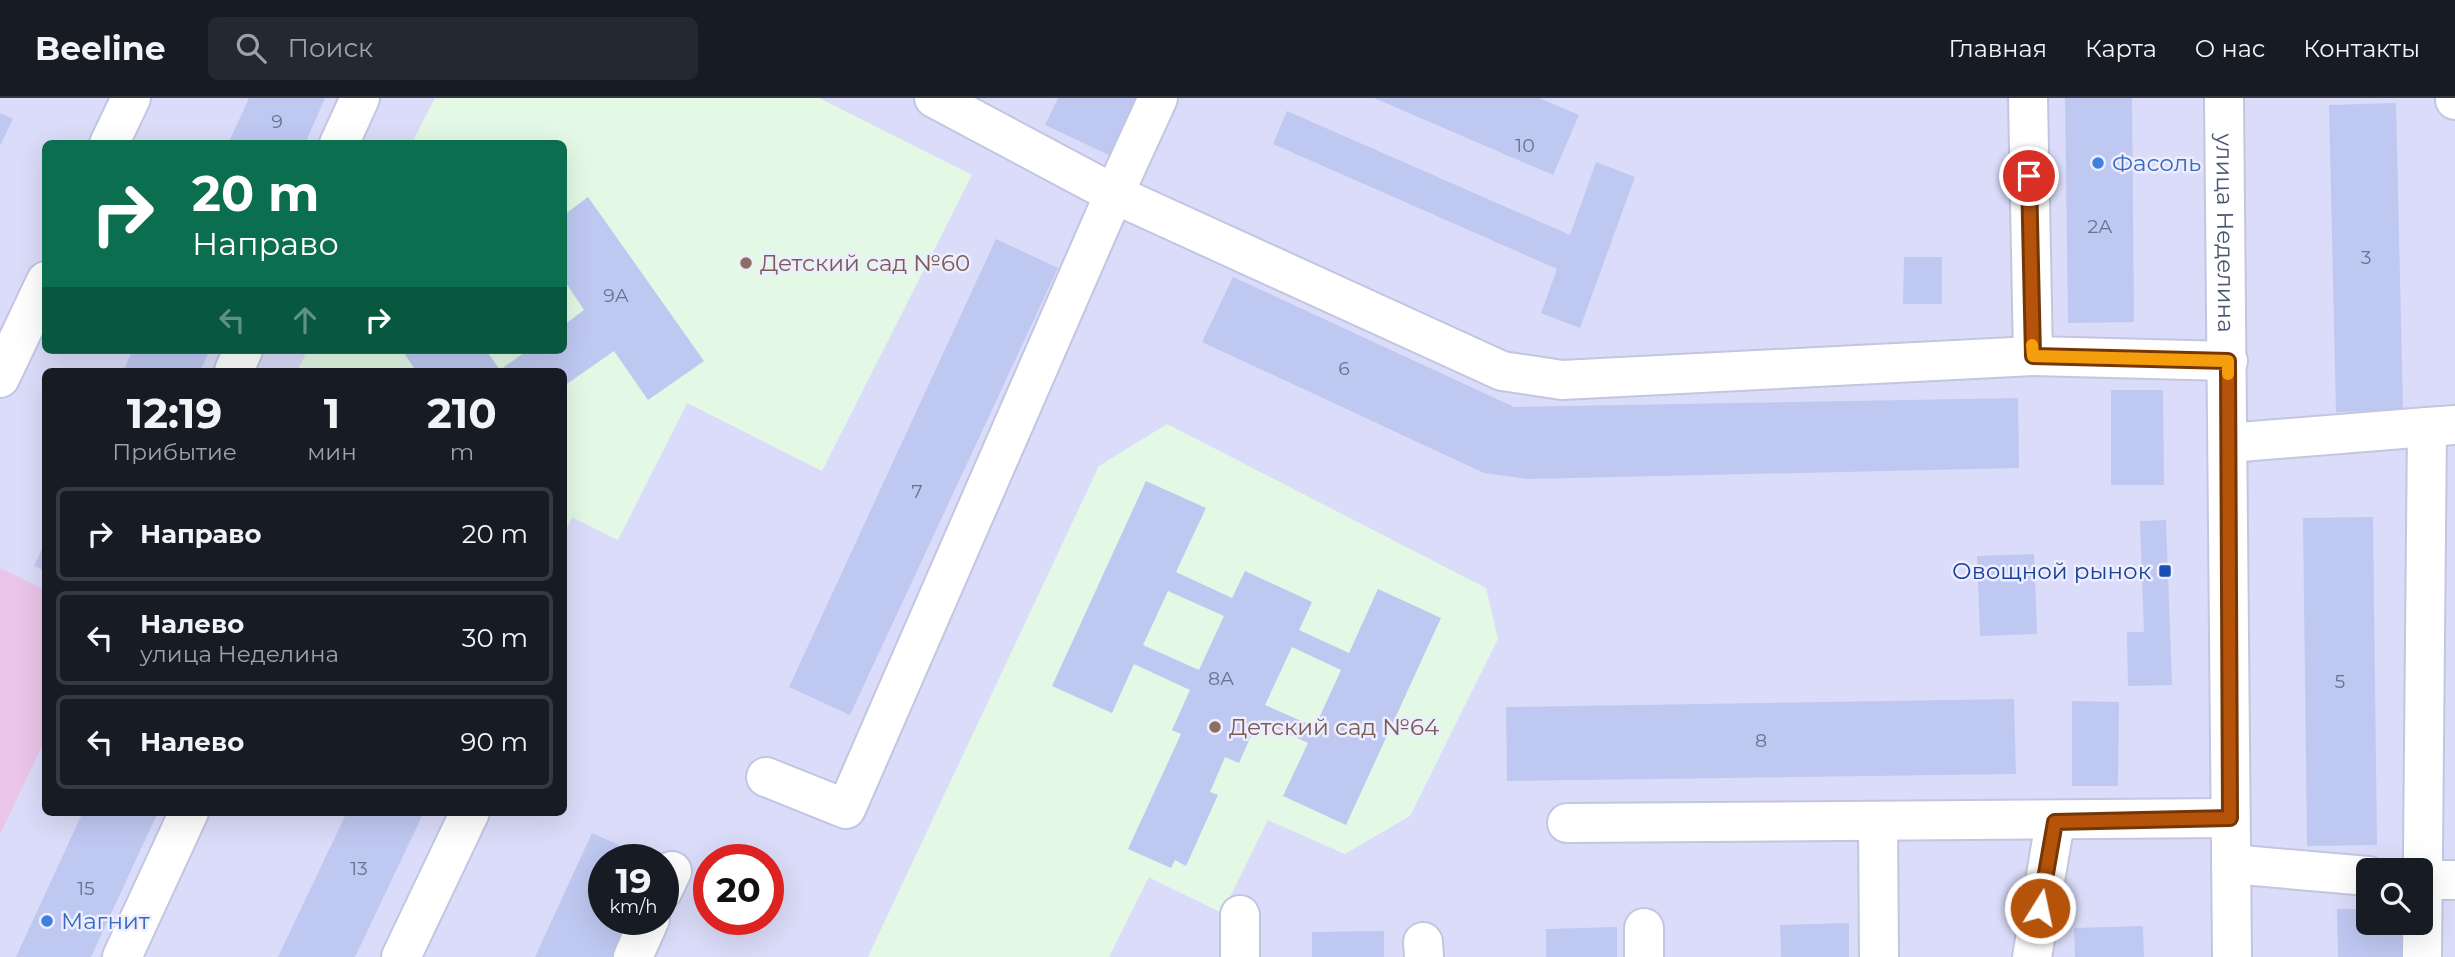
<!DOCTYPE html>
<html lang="ru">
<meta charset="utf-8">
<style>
body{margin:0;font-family:Montserrat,sans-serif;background:#242831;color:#f1f3f6;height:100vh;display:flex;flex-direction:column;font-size:26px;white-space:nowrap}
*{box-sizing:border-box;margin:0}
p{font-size:23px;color:#9ea1a6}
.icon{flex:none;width:38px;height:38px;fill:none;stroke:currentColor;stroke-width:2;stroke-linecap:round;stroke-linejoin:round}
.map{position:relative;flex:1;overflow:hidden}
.sheet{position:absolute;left:42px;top:270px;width:525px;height:448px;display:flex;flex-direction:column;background:#171b24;border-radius:10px;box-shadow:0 7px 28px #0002}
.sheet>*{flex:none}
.banner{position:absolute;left:42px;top:42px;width:525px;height:214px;border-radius:10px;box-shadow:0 7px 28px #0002;background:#0b6e4f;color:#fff;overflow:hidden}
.tools{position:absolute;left:2356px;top:760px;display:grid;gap:14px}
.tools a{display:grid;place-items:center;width:77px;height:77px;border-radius:10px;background:#171b24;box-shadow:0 7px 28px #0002;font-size:35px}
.speed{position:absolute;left:588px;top:746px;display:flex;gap:14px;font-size:35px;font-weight:700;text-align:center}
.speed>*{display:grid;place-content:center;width:91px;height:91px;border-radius:50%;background:#171b24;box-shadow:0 7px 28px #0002;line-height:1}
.speed small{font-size:18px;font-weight:400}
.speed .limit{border:10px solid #d22;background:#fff;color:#111}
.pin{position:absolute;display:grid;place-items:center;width:60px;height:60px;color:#fff;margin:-30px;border:4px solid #fff;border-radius:50%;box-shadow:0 2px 7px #0007}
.me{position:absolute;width:77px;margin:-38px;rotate:10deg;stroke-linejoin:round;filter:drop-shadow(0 0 5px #0008)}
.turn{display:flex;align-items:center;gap:24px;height:147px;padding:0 35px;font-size:32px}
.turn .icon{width:91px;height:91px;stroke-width:2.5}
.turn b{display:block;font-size:49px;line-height:60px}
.lanes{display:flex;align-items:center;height:66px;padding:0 35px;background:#0003;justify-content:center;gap:35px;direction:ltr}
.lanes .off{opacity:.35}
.eta{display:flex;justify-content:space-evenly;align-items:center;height:119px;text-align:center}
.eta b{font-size:42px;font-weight:700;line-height:49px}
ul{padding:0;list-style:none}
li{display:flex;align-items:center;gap:21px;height:94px;margin:0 14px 10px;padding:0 21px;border:4px solid #363941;border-radius:10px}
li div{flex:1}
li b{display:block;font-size:26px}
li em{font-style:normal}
header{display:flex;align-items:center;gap:42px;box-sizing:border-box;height:98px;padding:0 35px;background:#171b24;border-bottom:2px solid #363941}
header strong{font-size:33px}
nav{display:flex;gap:38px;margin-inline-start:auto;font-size:24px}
.search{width:490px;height:63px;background:#242831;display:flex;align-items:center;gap:18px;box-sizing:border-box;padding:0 24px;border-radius:10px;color:#9ea1a6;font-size:26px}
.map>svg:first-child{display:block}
.residential{fill:#dbdcf9;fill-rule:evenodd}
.education{fill:#e3f8e5}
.green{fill:#eac5e9}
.building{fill:#bfc8f1;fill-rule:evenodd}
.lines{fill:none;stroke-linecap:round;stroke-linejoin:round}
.minor-casing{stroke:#c2c6e1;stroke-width:42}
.minor{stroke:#fff;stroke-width:38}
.route-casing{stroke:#753606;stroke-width:18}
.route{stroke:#b45309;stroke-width:12}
.slow{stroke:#f59e0b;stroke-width:12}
.shop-dot{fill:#3f7fe0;stroke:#eeedff;stroke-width:2.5}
.education-dot{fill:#8d6e63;stroke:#eeedff;stroke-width:2.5}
.transit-dot{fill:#1a4fb4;stroke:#eeedff;stroke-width:2.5}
.labels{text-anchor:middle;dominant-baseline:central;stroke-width:5;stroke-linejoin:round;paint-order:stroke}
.number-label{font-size:19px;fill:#687294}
.shop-label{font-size:23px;fill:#366cbe;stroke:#eeedff;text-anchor:start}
.street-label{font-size:23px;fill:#4b5575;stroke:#eeedff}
.education-label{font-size:23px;fill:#785e54;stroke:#eeedff;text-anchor:start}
.transit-label{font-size:23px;fill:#164399;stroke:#eeedff;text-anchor:end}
</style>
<header>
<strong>Beeline</strong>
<div class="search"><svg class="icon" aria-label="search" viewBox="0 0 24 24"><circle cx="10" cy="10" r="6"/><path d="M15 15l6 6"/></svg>Поиск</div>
<nav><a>Главная</a><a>Карта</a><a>О нас</a><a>Контакты</a></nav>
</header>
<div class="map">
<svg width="2455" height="859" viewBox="0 0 2455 859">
<rect width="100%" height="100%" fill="#e8e7fc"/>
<path class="residential" d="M 0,0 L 435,0 L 412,45 L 46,46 L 46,252 L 308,252 L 297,273 L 46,273 L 46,714 L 564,714 L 564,435 L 572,419 L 618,442 L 687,305 L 972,77 L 819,0 L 2455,0 L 2455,859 L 1109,859 L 1148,779 L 1222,815 L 1268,721 L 1345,756 L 1099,368 L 868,859 L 0,859 ZM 604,761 L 663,761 L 663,821 L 604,821 ZM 709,761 L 768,761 L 768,821 L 709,821 ZM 2368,772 L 2420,772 L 2420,824 L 2368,824 Z"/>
<g class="education">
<path d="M 435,0 L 819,0 L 972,77 L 822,373 L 687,305 L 618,442 L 572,419 L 564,435 L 564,273 L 297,273 L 308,252 L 564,252 L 564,46 L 412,45 Z"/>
<path d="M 1167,326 L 1486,490 L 1498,541 L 1410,718 L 1345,756 L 1268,722 L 1222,815 L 1149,779 L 1109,859 L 868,859 L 1099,368 Z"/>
</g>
<path class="green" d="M 0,470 L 45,492 L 45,642 L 0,736 Z"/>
<g class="building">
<path d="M 249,0 L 325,0 L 305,46 L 228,46 Z"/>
<path d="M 1058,0 L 1138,0 L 1111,58 L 1045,27 Z"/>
<path d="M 1374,0 L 1539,0 L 1579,17 L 1553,77 Z"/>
<path d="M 2065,0 L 2132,0 L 2134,224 L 2068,225 Z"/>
<path d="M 2396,5 L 2403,312 L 2336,314 L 2329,7 Z"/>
<path d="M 1287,13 L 1570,137 L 1596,64 L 1635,79 L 1580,230 L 1541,215 L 1557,171 L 1273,46 Z"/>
<path d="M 0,15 L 13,21 L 0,48 Z"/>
<path d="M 588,99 L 704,263 L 648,302 L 614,253 L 564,288 L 564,273 L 416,273 L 402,252 L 486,252 L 500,272 L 528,252 L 564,252 L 564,227 L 584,212 L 564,182 L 564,117 Z"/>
<path d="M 996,141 L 1058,170 L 850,617 L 789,589 Z"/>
<path d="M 1904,159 L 1942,159 L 1942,206 L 1903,206 Z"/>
<path d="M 1233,179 L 1514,309 L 2018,300 L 2019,370 L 1528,381 L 1484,375 L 1202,244 Z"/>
<path d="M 133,252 L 210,252 L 200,273 L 123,273 Z"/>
<path d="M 2111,292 L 2163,292 L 2164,387 L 2111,387 Z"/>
<path d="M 1146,383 L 1206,410 L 1176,474 L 1232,500 L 1245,473 L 1312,504 L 1299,532 L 1349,555 L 1378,491 L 1441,520 L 1346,727 L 1283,698 L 1308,645 L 1258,622 L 1239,665 L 1225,659 L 1210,694 L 1218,697 L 1186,768 L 1175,762 L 1171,770 L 1128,751 L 1181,636 L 1172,632 L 1190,592 L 1134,566 L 1112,615 L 1052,588 ZM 1168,493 L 1224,518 L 1199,572 L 1143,547 ZM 1292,549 L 1341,572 L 1315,629 L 1265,607 Z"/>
<path d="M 2373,419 L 2377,747 L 2307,748 L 2303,420 Z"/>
<path d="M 2166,422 L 2172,587 L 2128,588 L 2127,534 L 2144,534 L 2140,423 Z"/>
<path d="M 46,442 L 46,473 L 34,468 Z"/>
<path d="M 2034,456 L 2037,536 L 1980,538 L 1977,458 Z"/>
<path d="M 2014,601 L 2016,676 L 1507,683 L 1506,609 Z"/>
<path d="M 2072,603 L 2119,604 L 2118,688 L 2072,688 Z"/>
<path d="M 83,714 L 158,714 L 91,859 L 16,859 Z"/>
<path d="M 347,714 L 424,714 L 355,859 L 278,859 Z"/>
<path d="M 592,735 L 650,761 L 604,761 L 604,821 L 631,821 L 613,859 L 535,859 Z"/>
<path d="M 2337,811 L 2368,811 L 2368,824 L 2401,824 L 2402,859 L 2338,859 Z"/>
<path d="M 1849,825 L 1849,859 L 1781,859 L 1780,827 Z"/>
<path d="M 2143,828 L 2144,859 L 2075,859 L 2074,830 Z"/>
<path d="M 1617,829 L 1617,859 L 1546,859 L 1546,831 Z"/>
<path d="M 1384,833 L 1384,859 L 1312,859 L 1312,834 Z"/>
</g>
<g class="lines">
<g class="minor-casing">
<g id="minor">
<path d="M 934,0 L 1114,96 L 1158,0"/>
<path d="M 2028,0 L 2033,258"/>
<path id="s1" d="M 2224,0 L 2232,859"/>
<path d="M 2455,0 L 2455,2"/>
<path d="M 109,46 L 131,0"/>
<path d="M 339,46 L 360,0"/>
<path d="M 234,273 L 243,252"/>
<path d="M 0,280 L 46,183"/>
<path d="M 2228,345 L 2427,329"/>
<path d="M 766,679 L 846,711 L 1114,96 L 1502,273 L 1562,282 L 2033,258 L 2228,263"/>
<path d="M 1878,724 L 1879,859"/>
<path d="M 1567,725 L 2230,720"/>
<path d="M 2231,766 L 2368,778"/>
<path d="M 2420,782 L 2455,782"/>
<path d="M 663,792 L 672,773"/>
<path d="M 1240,817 L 1240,859"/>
<path d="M 1423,844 L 1424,859"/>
<path d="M 122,859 L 189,714"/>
<path d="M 401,859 L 470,714"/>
<path d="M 633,859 L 650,821"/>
<path d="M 1644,859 L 1644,830"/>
<path d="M 2032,859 L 2055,724"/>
<path d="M 2422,859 L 2427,329 L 2455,327"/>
</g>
</g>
<use href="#minor" class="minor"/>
</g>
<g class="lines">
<g class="route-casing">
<path id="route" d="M 2029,78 L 2033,258 L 2228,263 L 2230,720 L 2055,724 L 2040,810"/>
</g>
<use href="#route" class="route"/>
<path class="slow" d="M 2032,247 L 2033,258 L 2228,263 L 2228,276"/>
</g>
<g class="shop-dot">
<circle cx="2098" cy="65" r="7"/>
<circle cx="47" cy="823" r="7"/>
</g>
<g class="education-dot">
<circle cx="746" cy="165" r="7"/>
<circle cx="1215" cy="629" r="7"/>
</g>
<rect class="transit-dot" x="2158" y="466" width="14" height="14" rx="3.5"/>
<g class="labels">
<g class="number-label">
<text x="277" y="23">9</text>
<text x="1525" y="47">10</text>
<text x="2100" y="128">2А</text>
<text x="2366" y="159">3</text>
<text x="616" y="197">9А</text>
<text x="1344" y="270">6</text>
<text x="917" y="393">7</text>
<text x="1221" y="580">8А</text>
<text x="2340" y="583">5</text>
<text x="1761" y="642">8</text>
<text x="359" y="770">13</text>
<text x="86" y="790">15</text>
</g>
<g class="shop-label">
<text x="2112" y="65">Фасоль</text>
<text x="61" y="823">Магнит</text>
</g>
<g class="street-label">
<text stroke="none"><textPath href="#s1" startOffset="135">улица Неделина</textPath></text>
</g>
<g class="education-label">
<text x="760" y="165">Детский сад №60</text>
<text x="1229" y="629">Детский сад №64</text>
</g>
<g class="transit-label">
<text x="2151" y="473">Овощной рынок</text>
</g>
</g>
</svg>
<div class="tools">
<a><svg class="icon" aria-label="search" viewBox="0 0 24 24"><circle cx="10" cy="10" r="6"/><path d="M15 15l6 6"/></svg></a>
</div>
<div class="speed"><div>19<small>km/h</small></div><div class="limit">20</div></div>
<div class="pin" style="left:2029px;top:78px;background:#d93025"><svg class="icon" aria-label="arrive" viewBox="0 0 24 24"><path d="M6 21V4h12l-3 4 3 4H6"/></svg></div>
<svg class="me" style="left:2040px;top:810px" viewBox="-20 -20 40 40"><circle r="17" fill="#b45309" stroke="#fff" stroke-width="3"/><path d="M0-11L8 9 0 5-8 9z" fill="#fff"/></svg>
<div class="banner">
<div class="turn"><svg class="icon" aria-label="right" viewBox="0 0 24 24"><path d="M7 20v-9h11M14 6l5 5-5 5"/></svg><div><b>20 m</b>Направо</div></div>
<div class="lanes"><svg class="icon off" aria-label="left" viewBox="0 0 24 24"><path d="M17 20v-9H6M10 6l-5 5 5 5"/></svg><svg class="icon off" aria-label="ahead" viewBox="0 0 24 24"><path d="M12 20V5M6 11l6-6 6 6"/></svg><svg class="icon" aria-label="right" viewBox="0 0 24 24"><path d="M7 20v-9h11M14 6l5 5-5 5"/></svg></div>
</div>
<section class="sheet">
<div class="eta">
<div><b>12:19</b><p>Прибытие</p></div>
<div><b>1</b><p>мин</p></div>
<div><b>210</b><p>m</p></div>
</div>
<ul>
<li><svg class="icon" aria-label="right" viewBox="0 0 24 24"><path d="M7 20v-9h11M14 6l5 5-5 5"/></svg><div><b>Направо</b></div><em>20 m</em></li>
<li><svg class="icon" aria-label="left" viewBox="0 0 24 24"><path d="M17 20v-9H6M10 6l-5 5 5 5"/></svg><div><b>Налево</b><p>улица Неделина</p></div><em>30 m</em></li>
<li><svg class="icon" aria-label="left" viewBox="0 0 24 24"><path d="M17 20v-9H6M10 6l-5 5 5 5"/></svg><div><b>Налево</b></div><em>90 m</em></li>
</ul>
</section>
</div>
